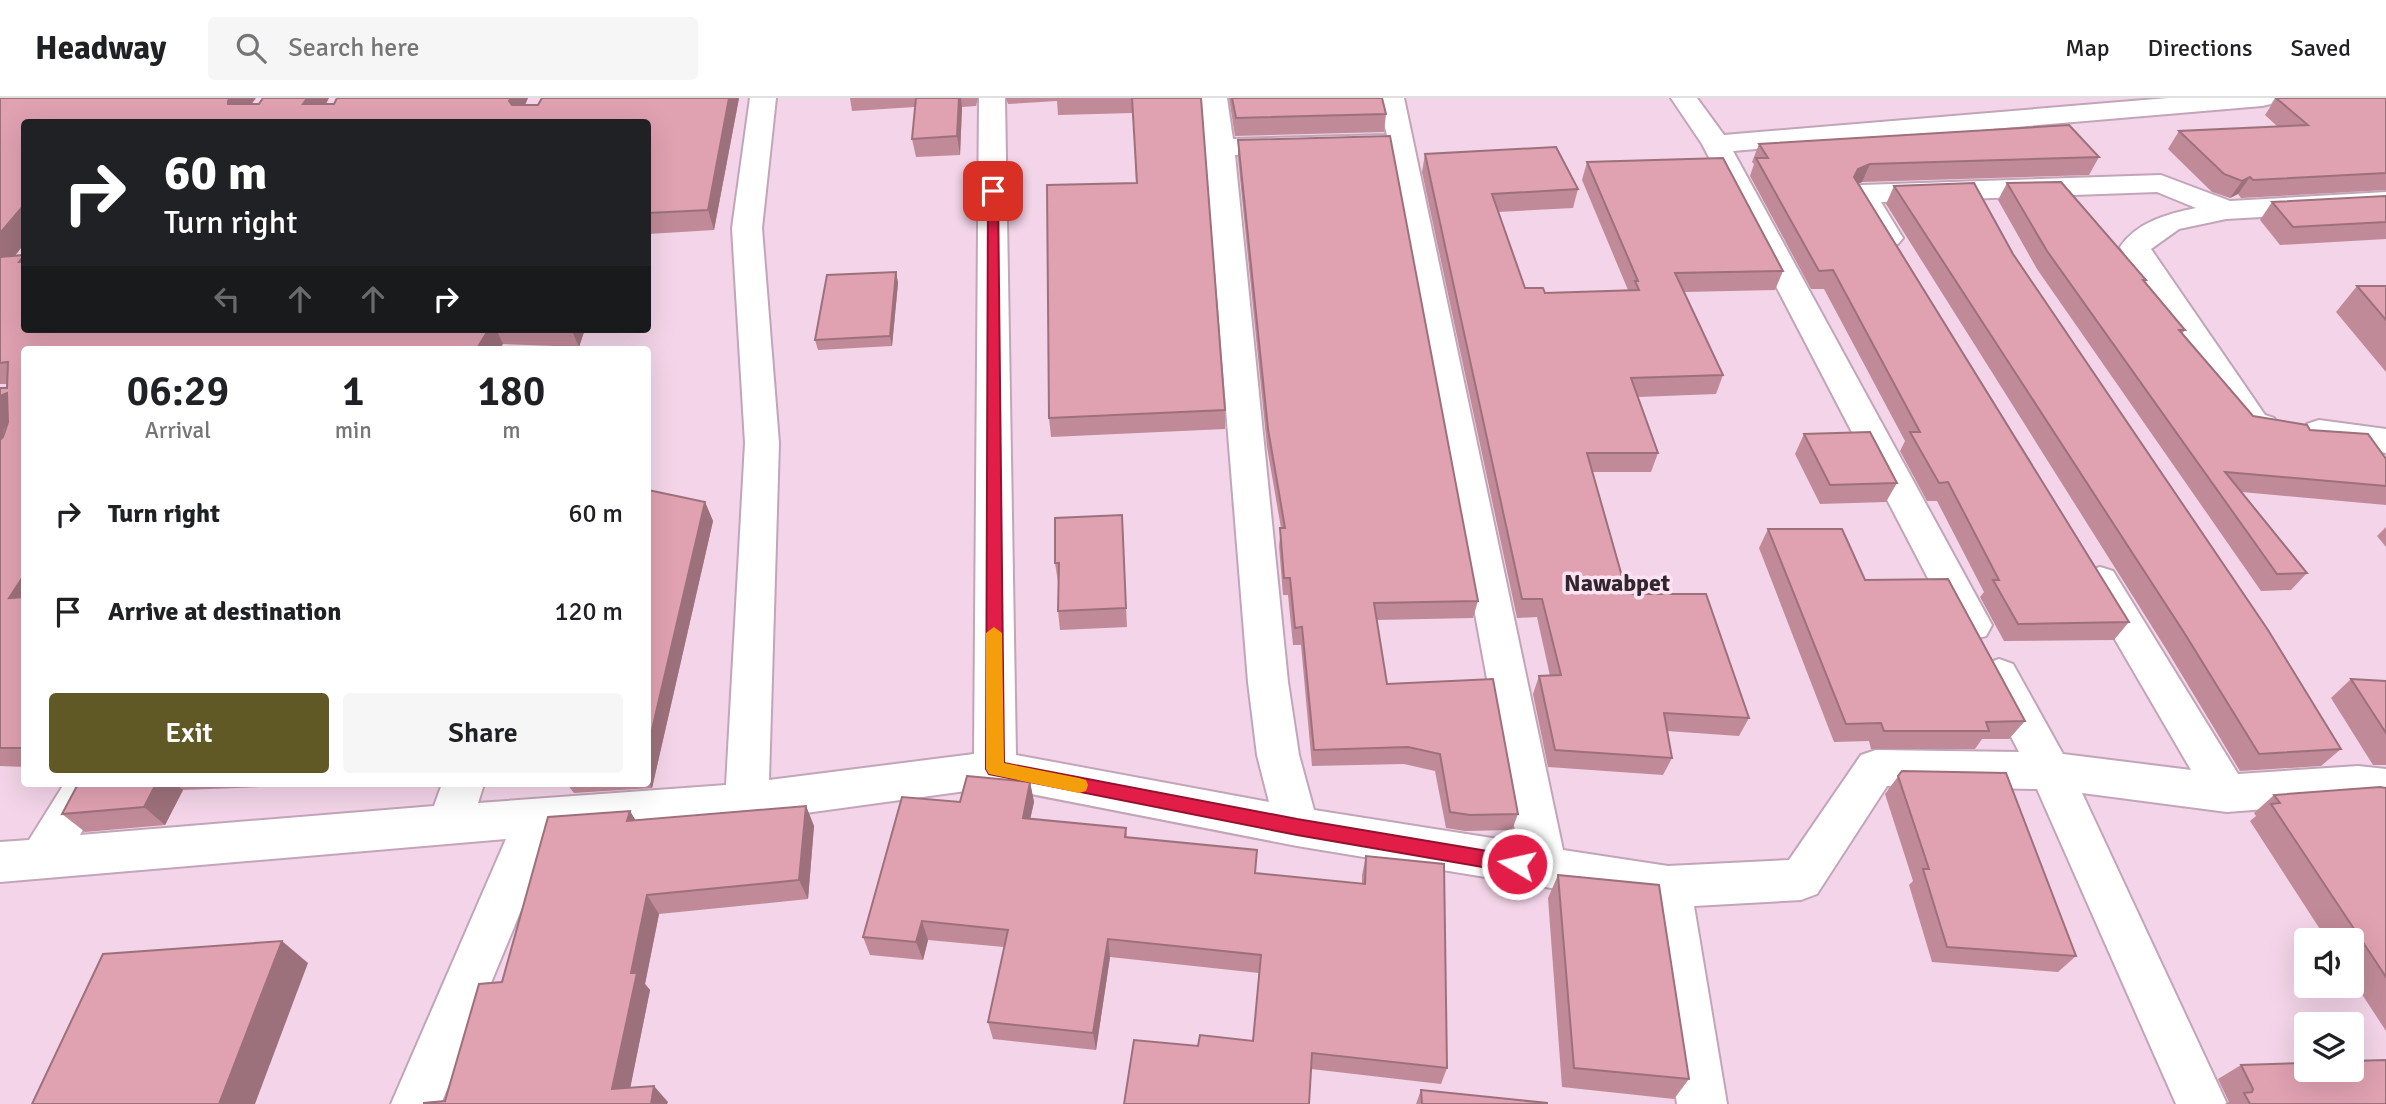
<!DOCTYPE html>
<style>
body{margin:0;font-family:Signika,sans-serif;background:#f6f6f6;color:#202124;height:100vh;display:flex;flex-direction:column;font-size:26px;white-space:nowrap}
*{box-sizing:border-box;margin:0}
p{font-size:23px;color:#757577}
.icon{flex:none;width:38px;height:38px;fill:none;stroke:currentColor;stroke-width:2;stroke-linecap:round;stroke-linejoin:round}
.map{position:relative;flex:1;overflow:hidden}
.sheet{position:absolute;left:21px;top:248px;width:630px;height:441px;display:flex;flex-direction:column;background:#fff;border-radius:7px;box-shadow:0 7px 28px #0002}
.sheet>*{flex:none}
.banner{position:absolute;left:21px;top:21px;width:630px;height:214px;border-radius:7px;box-shadow:0 7px 28px #0002;background:#202124;color:#fff;overflow:hidden}
.buttons{position:absolute;left:2294px;top:830px;display:grid;gap:14px}
.buttons a{display:grid;place-items:center;width:70px;height:70px;border-radius:7px;background:#fff;box-shadow:0 7px 28px #0002;font-size:35px}
.pin{position:absolute;display:grid;place-items:center;width:60px;height:60px;color:#fff;margin:-30px;border-radius:14px;box-shadow:0 4px 10px #0006}
.me{position:absolute;width:77px;margin:-38px;rotate:279deg;stroke-linejoin:round;filter:drop-shadow(0 0 5px #0008)}
.turn{display:flex;align-items:center;gap:24px;height:147px;padding:0 28px;font-size:32px}
.turn .icon{width:91px;height:91px;stroke-width:2.5}
.turn b{display:block;font-size:49px;line-height:60px}
.lanes{display:flex;align-items:center;height:66px;padding:0 28px;background:#0003;justify-content:center;gap:35px;direction:ltr}
.lanes .off{opacity:.35}
.eta{display:flex;justify-content:space-evenly;align-items:center;height:119px;text-align:center}
.eta b{font-size:42px;font-weight:600;line-height:49px}
.cta{display:flex;gap:14px;margin-top:auto;padding:14px 28px}
.cta a{flex:1;height:80px;border-radius:7px;background:#615925;color:#fff;font-size:28px;font-weight:600;line-height:80px;text-align:center}
.cta a+a{background:#f6f6f6;color:#202124}
ul{padding:0;list-style:none}
li{display:flex;align-items:center;gap:21px;height:98px;padding:0 28px}
li div{flex:1}
li b{display:block;font-size:26px}
li em{font-style:normal}
header{display:flex;align-items:center;gap:42px;box-sizing:border-box;height:98px;padding:0 35px;background:#fff;border-bottom:2px solid #e0e0e0}
header strong{font-size:33px}
nav{display:flex;gap:38px;margin-inline-start:auto;font-size:24px}
.search{width:490px;height:63px;background:#f6f6f6;display:flex;align-items:center;gap:18px;box-sizing:border-box;padding:0 24px;border-radius:7px;color:#757577;font-size:26px}
.map>svg:first-child{display:block}
.lines{fill:none;stroke-linecap:round;stroke-linejoin:round}
.minor-casing{stroke:#c2a5b8;stroke-width:4}
.minor{fill:#fff;fill-rule:evenodd}
.wall{fill:#c18a98}
.shaded-wall{fill:#9d717c}
.building{fill:#e0a1b1;stroke:#9d717c;stroke-width:2}
.route{fill:#e11d48;stroke:#92132f;stroke-width:2}
.slow{fill:#f59e0b}
.labels{text-anchor:middle;dominant-baseline:central;stroke-width:7;stroke-linejoin:round;paint-order:stroke}
.quarter-label{font-size:24px;font-weight:bold;fill:#31262e;stroke:#fce3f4}
</style>
<header>
<strong>Headway</strong>
<div class="search"><svg class="icon" aria-label="search" viewBox="0 0 24 24"><circle cx="10" cy="10" r="6"/><path d="M15 15l6 6"/></svg>Search here</div>
<nav><a>Map</a><a>Directions</a><a>Saved</a></nav>
</header>
<div class="map">
<svg width="2386" height="1006" viewBox="0 0 2386 1006">
<rect width="100%" height="100%" fill="#f3d4e8"/>
<g class="lines">
<g class="minor-casing">
<g id="minor">
<path d="M 750,0 L 776,0 L 762,130 L 779,345 L 769,682 L 974,656 L 979,0 L 1005,0 L 1016,657 L 1269,704 L 1257,657 L 1248,584 L 1201,0 L 1227,0 L 1233,41 L 1387,37 L 1378,0 L 1404,0 L 1563,752 L 1668,768 L 1789,762 L 1861,657 L 1876,652 L 2019,654 L 1979,577 L 1985,566 L 1999,561 L 2013,566 L 2063,656 L 2191,672 L 2081,483 L 2087,473 L 2100,469 L 2113,473 L 2238,676 L 2358,668 L 2386,671 L 2386,707 L 2358,704 L 2227,714 L 2082,695 L 2227,1006 L 2176,1006 L 2037,691 L 1887,688 L 1817,796 L 1801,802 L 1694,808 L 1727,1006 L 1677,1006 L 1648,806 L 1297,748 L 995,689 L 747,723 L 552,737 L 441,1006 L 391,1006 L 506,741 L 0,784 L 0,744 L 29,742 L 64,686 L 108,686 L 80,737 L 434,708 L 442,686 L 484,686 L 478,705 L 726,687 L 745,345 L 732,130 ZM 1390,53 L 1517,744 L 1314,712 L 1299,657 L 1288,584 L 1235,57 Z"/>
<path d="M 1671,0 L 1697,0 L 1724,37 L 2168,0 L 2275,0 L 2271,6 L 2262,8 L 1733,53 L 1992,527 L 1986,538 L 1972,542 L 1958,538 L 1702,46 Z"/>
<path d="M 2161,77 L 2230,103 L 2386,94 L 2386,112 L 2226,121 L 2179,131 L 2151,151 L 2265,317 L 2274,320 L 2279,328 L 2274,336 L 2262,340 L 2241,334 L 2120,149 C 2137,124 2167,116 2196,110 L 2157,94 L 1881,104 L 1903,140 L 1898,146 L 1888,149 L 1878,146 L 1848,96 L 1852,90 L 1862,87 Z"/>
<path d="M 2319,322 L 2386,331 L 2386,355 L 2307,342 L 2302,334 L 2307,326 Z"/>
</g>
</g>
<use href="#minor" class="minor"/>
</g>
<g class="wall">
<path d="M 0,0 L 252,6 L 259,6 L 263,0 L 329,0 L 326,6 L 334,6 L 337,0 L 528,0 L 525,7 L 739,0 L 714,132 L 648,136 L 648,24 L 24,24 L 24,146 L 15,158 L 24,231 L 81,231 L 79,234 L 84,234 L 87,231 L 393,231 L 391,234 L 401,234 L 403,231 L 585,231 L 579,249 L 503,246 L 24,252 L 24,669 L 0,668 L 0,290 L 7,290 L 7,286 L 0,286 Z"/>
<path d="M 850,0 L 978,0 L 976,8 L 962,9 L 960,57 L 916,59 L 912,41 L 915,9 L 852,13 Z"/>
<path d="M 1006,0 L 1201,0 L 1225,312 L 1225,331 L 1051,339 L 1049,320 L 1136,85 L 1133,15 L 1058,17 L 1057,3 L 1008,6 Z"/>
<path d="M 1229,0 L 1382,0 L 1386,16 L 1384,34 L 1235,38 Z"/>
<path d="M 2276,0 L 2386,0 L 2386,92 L 2241,100 L 2238,96 L 2230,100 L 2212,94 L 2168,51 L 2179,33 L 2278,29 L 2265,17 Z"/>
<path d="M 1238,42 L 1478,503 L 1473,520 L 1377,522 L 1387,586 L 1518,716 L 1512,732 L 1465,733 L 1446,730 L 1435,673 L 1404,666 L 1312,668 L 1301,547 L 1293,547 L 1288,497 L 1283,497 L 1279,448 L 1281,430 L 1267,349 L 1238,60 Z"/>
<path d="M 1759,46 L 2099,59 L 2089,77 L 1862,84 L 1858,86 L 2129,524 L 2114,542 L 2004,543 L 1980,499 L 1984,494 L 1937,403 L 1927,403 L 1900,353 L 1905,343 L 1824,191 L 1811,191 L 1750,78 L 1754,66 L 1752,64 Z"/>
<path d="M 1425,56 L 1578,91 L 1573,110 L 1498,114 L 1525,190 L 1545,195 L 1628,192 L 1582,82 L 1587,64 L 1783,173 L 1775,192 L 1684,194 L 1723,277 L 1716,296 L 1638,299 L 1658,355 L 1651,374 L 1592,374 L 1627,496 L 1749,620 L 1739,638 L 1667,633 L 1672,660 L 1663,677 L 1548,669 L 1533,596 L 1539,578 L 1550,578 L 1537,519 L 1517,520 L 1422,74 Z"/>
<path d="M 2007,85 L 2146,182 L 2145,184 L 2185,232 L 2182,236 L 2253,318 L 2310,332 L 2386,361 L 2386,407 L 2242,394 L 2307,475 L 2291,492 L 2261,493 L 2037,171 L 1998,102 Z"/>
<path d="M 1894,88 L 2341,651 L 2321,668 L 2240,673 L 2168,554 L 1886,106 Z"/>
<path d="M 2386,98 L 2386,141 L 2280,147 L 2260,122 L 2272,104 Z"/>
<path d="M 896,174 L 898,185 L 892,248 L 818,252 L 815,242 Z"/>
<path d="M 2357,188 L 2386,188 L 2386,274 L 2336,214 Z"/>
<path d="M 1804,336 L 1897,385 L 1886,404 L 1820,406 L 1795,356 Z"/>
<path d="M 648,392 L 705,404 L 713,423 L 652,690 L 574,695 L 567,686 L 648,686 Z"/>
<path d="M 1122,417 L 1127,529 L 1060,532 L 1058,513 L 1058,484 L 1055,465 Z"/>
<path d="M 2386,429 L 2386,449 L 2377,438 Z"/>
<path d="M 1768,431 L 1865,482 L 2025,623 L 2009,641 L 1982,641 L 1975,651 L 1871,651 L 1869,643 L 1834,644 L 1759,450 Z"/>
<path d="M 2351,581 L 2386,583 L 2386,667 L 2373,667 L 2331,600 Z"/>
<path d="M 1902,673 L 2076,858 L 2058,874 L 1932,864 L 1909,787 L 1913,783 L 1885,696 Z"/>
<path d="M 1030,684 L 1034,704 L 1030,721 L 1126,730 L 1127,739 L 1255,775 L 1362,786 L 1362,777 L 1366,758 L 1447,970 L 1441,986 L 1311,971 L 1198,948 L 1253,943 L 1259,875 L 1110,859 L 1096,952 L 993,941 L 988,924 L 1004,849 L 928,842 L 923,862 L 870,857 L 863,839 L 960,704 Z"/>
<path d="M 78,686 L 341,686 L 183,692 L 165,727 L 85,734 L 62,716 Z"/>
<path d="M 2386,690 L 2386,933 L 2352,881 L 2352,842 L 2327,842 L 2250,723 L 2256,718 L 2254,715 L 2274,697 Z"/>
<path d="M 806,708 L 814,728 L 808,801 L 659,816 L 645,886 L 650,892 L 630,990 L 668,1004 L 445,1003 L 502,884 L 630,713 L 635,722 Z"/>
<path d="M 1558,777 L 1689,981 L 1674,1001 L 1562,989 L 1548,800 Z"/>
<path d="M 2241,967 L 2386,1006 L 2225,1006 L 2229,1004 L 2218,981 Z"/>
<path d="M 1421,992 L 1547,1006 L 1416,1006 Z"/>
</g>
<g class="shaded-wall">
<path d="M 230,0 L 256,0 L 240,22 L 228,6 L 228,3 Z"/>
<path d="M 307,0 L 329,0 L 315,24 L 303,6 Z"/>
<path d="M 511,0 L 528,0 L 518,23 L 509,3 Z"/>
<path d="M 729,0 L 739,0 L 714,132 L 708,112 Z"/>
<path d="M 959,0 L 961,0 L 962,9 L 960,57 L 957,38 Z"/>
<path d="M 1870,66 L 1862,84 L 1850,89 L 1858,71 Z"/>
<path d="M 2250,79 L 2238,96 L 2230,100 L 2242,83 Z"/>
<path d="M 24,107 L 24,146 L 0,176 L 0,135 Z"/>
<path d="M 896,174 L 898,185 L 892,248 L 890,238 Z"/>
<path d="M 49,231 L 81,231 L 66,250 L 49,233 Z"/>
<path d="M 366,231 L 393,231 L 378,250 L 366,233 Z"/>
<path d="M 489,231 L 496,231 L 503,246 L 499,252 L 476,252 Z"/>
<path d="M 571,231 L 585,231 L 579,249 Z"/>
<path d="M 7,295 L 14,320 L 4,331 L 0,356 L 0,298 Z"/>
<path d="M 705,404 L 713,423 L 652,690 L 648,682 L 648,649 Z"/>
<path d="M 24,477 L 24,514 L 9,500 Z"/>
<path d="M 1030,684 L 1034,704 L 1026,740 L 1023,720 Z"/>
<path d="M 156,686 L 176,686 L 183,692 L 165,727 L 144,709 Z"/>
<path d="M 806,708 L 814,728 L 808,801 L 799,782 Z"/>
<path d="M 630,713 L 642,733 L 627,723 Z"/>
<path d="M 647,797 L 659,816 L 645,886 L 650,892 L 627,1006 L 612,991 L 631,875 Z"/>
<path d="M 922,823 L 928,842 L 923,862 L 916,844 Z"/>
<path d="M 1108,841 L 1110,859 L 1096,952 L 1093,935 Z"/>
<path d="M 282,843 L 308,865 L 255,1006 L 219,1006 Z"/>
<path d="M 654,988 L 668,1004 L 667,1006 L 651,1006 Z"/>
</g>
<g class="building">
<path d="M 0,0 L 230,0 L 228,3 L 228,6 L 259,6 L 263,0 L 307,0 L 303,6 L 334,6 L 337,0 L 511,0 L 509,3 L 512,7 L 538,7 L 542,0 L 729,0 L 708,112 L 648,115 L 648,24 L 24,24 L 24,107 L 0,135 Z"/>
<path d="M 916,0 L 959,0 L 957,38 L 912,41 Z"/>
<path d="M 1132,0 L 1201,0 L 1225,312 L 1049,320 L 1047,87 L 1137,85 Z"/>
<path d="M 1232,0 L 1382,0 L 1386,16 L 1236,20 Z"/>
<path d="M 2276,0 L 2386,0 L 2386,75 L 2253,82 L 2250,79 L 2242,83 L 2224,76 L 2179,33 L 2308,27 Z"/>
<path d="M 2069,27 L 2099,59 L 1870,66 L 1858,71 L 1854,79 L 2129,524 L 2018,526 L 1993,482 L 1999,482 L 1948,384 L 1939,385 L 1910,334 L 1920,334 L 1833,172 L 1819,173 L 1756,60 L 1768,60 L 1759,46 Z"/>
<path d="M 1390,38 L 1478,503 L 1374,505 L 1387,586 L 1493,581 L 1518,716 L 1470,717 L 1450,714 L 1440,656 L 1408,649 L 1314,652 L 1302,529 L 1295,530 L 1290,480 L 1284,480 L 1280,430 L 1285,430 L 1268,331 L 1238,42 Z"/>
<path d="M 1556,49 L 1578,91 L 1492,96 L 1525,190 L 1543,190 L 1545,195 L 1639,192 L 1635,183 L 1638,183 L 1587,64 L 1723,60 L 1783,173 L 1675,175 L 1723,277 L 1631,280 L 1658,355 L 1587,355 L 1627,496 L 1706,496 L 1749,620 L 1664,615 L 1672,660 L 1555,652 L 1539,578 L 1561,577 L 1542,501 L 1522,501 L 1425,56 Z"/>
<path d="M 2061,84 L 2146,182 L 2143,182 L 2185,232 L 2179,232 L 2253,318 L 2307,327 L 2310,332 L 2368,336 L 2386,361 L 2386,388 L 2225,374 L 2307,475 L 2277,476 L 2047,153 L 2007,85 Z"/>
<path d="M 1974,85 L 2013,156 L 2268,532 L 2341,651 L 2259,656 L 2185,536 L 1894,88 Z"/>
<path d="M 2386,98 L 2386,124 L 2293,129 L 2272,104 Z"/>
<path d="M 24,157 L 19,164 L 24,164 L 24,231 L 49,231 L 49,233 L 84,234 L 87,231 L 366,231 L 366,233 L 401,234 L 403,231 L 489,231 L 476,252 L 24,252 L 24,477 L 9,500 L 24,499 L 24,650 L 0,650 L 0,342 L 3,339 L 8,324 L 7,295 L 0,298 L 0,290 L 7,290 L 8,264 L 0,265 L 0,159 Z"/>
<path d="M 896,174 L 890,238 L 815,242 L 827,177 Z"/>
<path d="M 2357,188 L 2386,188 L 2386,222 Z"/>
<path d="M 1870,334 L 1897,385 L 1830,387 L 1804,336 Z"/>
<path d="M 648,392 L 705,404 L 648,649 Z"/>
<path d="M 1122,417 L 1126,510 L 1058,513 L 1059,465 L 1055,465 L 1055,420 Z"/>
<path d="M 1768,431 L 1842,431 L 1865,482 L 1948,481 L 2025,623 L 1986,624 L 1989,633 L 1884,633 L 1881,625 L 1846,626 Z"/>
<path d="M 2351,581 L 2386,583 L 2386,635 Z"/>
<path d="M 1902,673 L 2006,675 L 2076,858 L 1947,849 L 1923,771 L 1929,771 L 1898,678 Z"/>
<path d="M 967,678 L 1030,684 L 1023,720 L 1126,730 L 1125,739 L 1257,752 L 1255,775 L 1365,786 L 1366,758 L 1444,766 L 1447,970 L 1312,955 L 1309,1006 L 1124,1006 L 1134,942 L 1198,948 L 1200,937 L 1253,943 L 1261,857 L 1108,841 L 1093,935 L 988,924 L 1008,832 L 922,823 L 916,844 L 863,839 L 902,699 L 960,704 Z"/>
<path d="M 78,686 L 156,686 L 144,709 L 62,716 Z"/>
<path d="M 2380,689 L 2386,690 L 2386,879 L 2271,706 L 2280,705 L 2274,697 Z"/>
<path d="M 806,708 L 799,782 L 647,797 L 631,875 L 637,875 L 612,991 L 654,988 L 651,1006 L 424,1006 L 424,1005 L 445,1003 L 479,886 L 502,884 L 548,719 L 630,713 L 627,723 Z"/>
<path d="M 1558,777 L 1659,787 L 1689,981 L 1574,970 Z"/>
<path d="M 282,843 L 219,1006 L 32,1006 L 103,856 Z"/>
<path d="M 2386,962 L 2386,1006 L 2250,1006 L 2244,995 L 2252,994 L 2253,991 L 2241,967 L 2306,965 L 2306,971 L 2352,971 L 2352,963 Z"/>
<path d="M 1421,992 L 1547,1005 L 1547,1006 L 1422,1006 Z"/>
</g>
<path class="route" d="M 988,91 L 998,93 L 1004,665 L 1297,721 L 1517,758 L 1523,761 L 1526,766 L 1523,772 L 1517,775 L 1297,737 L 989,676 L 986,671 Z"/>
<path class="slow" d="M 994,529 L 1002,535 L 1004,665 L 1079,680 L 1086,682 L 1088,687 L 1086,693 L 1079,695 L 989,676 L 986,671 L 986,535 Z"/>
<g class="labels">
<g class="quarter-label">
<text x="1617" y="485">Nawabpet</text>
</g>
</g>
</svg>
<div class="buttons">
<a><svg class="icon" aria-label="sound" viewBox="0 0 24 24"><path d="M4 9h4l5-4v14l-5-4H4zM17 9q2 3 0 6"/></svg></a>
<a><svg class="icon" aria-label="layers" viewBox="0 0 24 24"><path d="M12 4l9 5-9 5-9-5zM3 14l9 5 9-5"/></svg></a>
</div>
<div class="pin" style="left:993px;top:93px;background:#d93025"><svg class="icon" aria-label="arrive" viewBox="0 0 24 24"><path d="M6 21V4h12l-3 4 3 4H6"/></svg></div>
<svg class="me" style="left:1517px;top:766px" viewBox="-20 -20 40 40"><circle r="17" fill="#e11d48" stroke="#fff" stroke-width="3"/><path d="M0-11L8 9 0 5-8 9z" fill="#fff"/></svg>
<div class="banner">
<div class="turn"><svg class="icon" aria-label="right" viewBox="0 0 24 24"><path d="M7 20v-9h11M14 6l5 5-5 5"/></svg><div><b>60 m</b>Turn right</div></div>
<div class="lanes"><svg class="icon off" aria-label="left" viewBox="0 0 24 24"><path d="M17 20v-9H6M10 6l-5 5 5 5"/></svg><svg class="icon off" aria-label="ahead" viewBox="0 0 24 24"><path d="M12 20V5M6 11l6-6 6 6"/></svg><svg class="icon off" aria-label="ahead" viewBox="0 0 24 24"><path d="M12 20V5M6 11l6-6 6 6"/></svg><svg class="icon" aria-label="right" viewBox="0 0 24 24"><path d="M7 20v-9h11M14 6l5 5-5 5"/></svg></div>
</div>
<section class="sheet">
<div class="eta">
<div><b>06:29</b><p>Arrival</p></div>
<div><b>1</b><p>min</p></div>
<div><b>180</b><p>m</p></div>
</div>
<ul>
<li><svg class="icon" aria-label="right" viewBox="0 0 24 24"><path d="M7 20v-9h11M14 6l5 5-5 5"/></svg><div><b>Turn right</b></div><em>60 m</em></li>
<li><svg class="icon" aria-label="arrive" viewBox="0 0 24 24"><path d="M6 21V4h12l-3 4 3 4H6"/></svg><div><b>Arrive at destination</b></div><em>120 m</em></li>
</ul>
<div class="cta"><a>Exit</a><a>Share</a></div>
</section>
</div>
